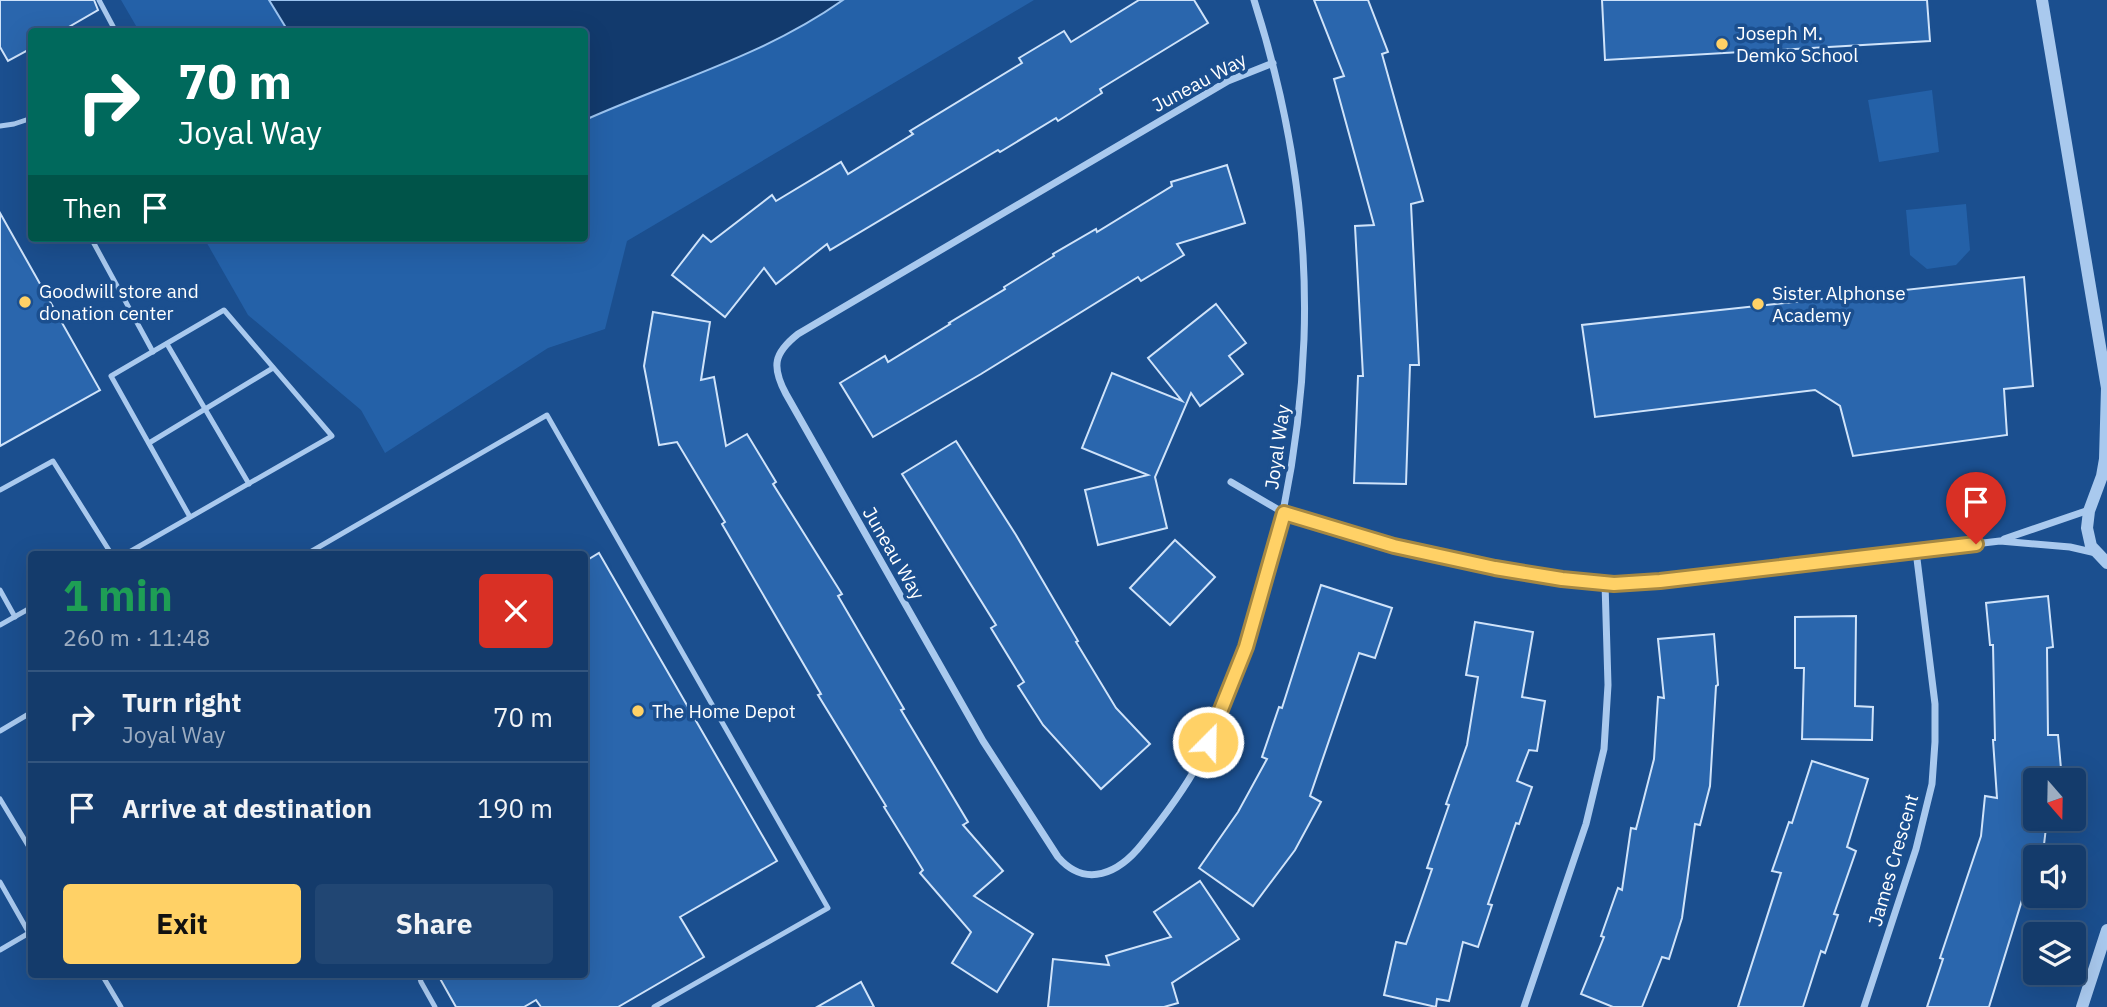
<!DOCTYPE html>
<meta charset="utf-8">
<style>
body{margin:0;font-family:"IBM Plex Sans",sans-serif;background:#214673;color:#f1f3f6;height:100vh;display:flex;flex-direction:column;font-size:26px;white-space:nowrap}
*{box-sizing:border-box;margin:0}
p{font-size:23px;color:#9dadc1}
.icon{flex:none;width:38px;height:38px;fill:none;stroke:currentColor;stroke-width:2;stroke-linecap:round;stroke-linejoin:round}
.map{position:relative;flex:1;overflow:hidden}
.panel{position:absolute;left:28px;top:551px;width:560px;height:427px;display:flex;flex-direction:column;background:#143b6b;border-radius:7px;box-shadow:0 7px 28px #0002,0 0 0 2px #33557e}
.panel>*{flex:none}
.guide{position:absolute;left:28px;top:28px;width:560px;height:214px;border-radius:7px;box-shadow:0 7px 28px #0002,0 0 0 2px #33557e;background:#00695c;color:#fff;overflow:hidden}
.needle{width:46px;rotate:160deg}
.fabs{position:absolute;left:2023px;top:768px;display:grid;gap:14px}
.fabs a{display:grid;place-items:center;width:63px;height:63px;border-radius:7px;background:#143b6b;box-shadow:0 7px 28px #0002,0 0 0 2px #33557e;font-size:35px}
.pin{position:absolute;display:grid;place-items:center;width:60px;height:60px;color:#fff;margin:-72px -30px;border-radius:50% 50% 50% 0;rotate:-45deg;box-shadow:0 0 7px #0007}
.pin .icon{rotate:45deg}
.me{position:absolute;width:77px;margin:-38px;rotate:23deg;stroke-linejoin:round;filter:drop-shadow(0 0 5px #0008)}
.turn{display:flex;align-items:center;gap:24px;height:147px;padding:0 35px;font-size:32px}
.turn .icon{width:91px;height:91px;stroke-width:2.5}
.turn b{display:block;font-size:49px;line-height:60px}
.then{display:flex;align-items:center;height:66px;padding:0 35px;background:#0003;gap:14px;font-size:26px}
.round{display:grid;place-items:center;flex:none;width:74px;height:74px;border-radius:7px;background:#214673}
.summary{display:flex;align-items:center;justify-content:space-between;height:119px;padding:0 35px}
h1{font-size:42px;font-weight:700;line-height:52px;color:#1e9e55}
.primary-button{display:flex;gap:14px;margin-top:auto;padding:14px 35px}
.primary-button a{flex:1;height:80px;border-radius:7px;background:#ffd166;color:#111;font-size:28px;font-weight:700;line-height:80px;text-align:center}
.primary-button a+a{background:#214673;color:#f1f3f6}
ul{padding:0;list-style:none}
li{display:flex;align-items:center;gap:21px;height:91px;padding:0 35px;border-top:2px solid #33557e}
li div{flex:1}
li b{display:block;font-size:26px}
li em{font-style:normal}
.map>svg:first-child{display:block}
.green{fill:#2461a8}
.water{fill:#123a6d;stroke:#9cc4f0;stroke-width:2}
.building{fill:#2a66ad;stroke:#cfe3fa;stroke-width:2}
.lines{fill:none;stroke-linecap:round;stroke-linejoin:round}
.service{stroke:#a9c9ee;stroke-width:5}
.minor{stroke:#a9c9ee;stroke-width:7}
.tertiary{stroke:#a9c9ee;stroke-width:12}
.route-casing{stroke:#a68842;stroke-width:18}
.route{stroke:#ffd166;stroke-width:12}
.poi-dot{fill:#ffd166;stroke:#1b4f8f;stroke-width:2.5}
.labels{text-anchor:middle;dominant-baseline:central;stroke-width:7;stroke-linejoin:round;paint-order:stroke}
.poi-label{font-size:19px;fill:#fff;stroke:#1b4f8f;text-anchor:start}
.street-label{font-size:19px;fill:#fff;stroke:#1b4f8f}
</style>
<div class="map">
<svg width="2107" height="1007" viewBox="0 0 2107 1007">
<rect width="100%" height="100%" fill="#1b4f8f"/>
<g class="green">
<path d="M 121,0 L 1034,0 L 627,241 L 605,329 L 548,348 L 385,453 L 361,410 L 248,315 L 204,238 L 584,238 L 584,32 L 139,31 Z"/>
<path d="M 1932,90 L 1939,152 L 1879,162 L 1868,100 Z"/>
<path d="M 1966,204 L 1970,250 L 1956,265 L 1927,269 L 1910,255 L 1906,210 Z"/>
</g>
<path class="water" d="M 269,0 L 843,0 C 764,56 672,81 585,120 L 584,32 L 288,31 Z"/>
<g class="building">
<path d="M 0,0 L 94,0 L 98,10 L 60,32 L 32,32 L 32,48 L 8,61 L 0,47 Z"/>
<path d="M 1139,0 L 1194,0 L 1208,23 L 1100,89 L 1102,93 L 1058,121 L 1056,118 L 1000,152 L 998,150 L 830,250 L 827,244 L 776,284 L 764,268 L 725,317 L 672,275 L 703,235 L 711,242 L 772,195 L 776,201 L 841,162 L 848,174 L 913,134 L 910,131 L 1022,63 L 1019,58 L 1064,31 L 1071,42 Z"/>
<path d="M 1314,0 L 1368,0 L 1388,52 L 1382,54 L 1423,201 L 1411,204 L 1419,365 L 1410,365 L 1406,484 L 1354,483 L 1358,376 L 1363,376 L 1355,226 L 1374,225 L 1334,79 L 1344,76 Z"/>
<path d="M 1602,0 L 1927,0 L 1930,41 L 1605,60 Z"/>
<path d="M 1227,165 L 1245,223 L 1177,244 L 1184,255 L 1141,281 L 1138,277 L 981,374 L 873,437 L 840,383 L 885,356 L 888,362 L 950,324 L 949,323 L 1005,289 L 1004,287 L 1054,256 L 1053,254 L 1096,229 L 1097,232 L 1172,186 L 1171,182 Z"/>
<path d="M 0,213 L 100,390 L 0,446 Z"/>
<path d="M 2024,277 L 2033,386 L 2004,389 L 2007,435 L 1853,456 L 1840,406 L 1815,390 L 1595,417 L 1582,325 Z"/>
<path d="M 1216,304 L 1246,343 L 1229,356 L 1243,374 L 1200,406 L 1191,393 L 1155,477 L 1167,528 L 1098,545 L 1085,490 L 1148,475 L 1082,448 L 1112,373 L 1182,401 L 1148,358 Z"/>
<path d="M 653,312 L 710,322 L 701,380 L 714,377 L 726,446 L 747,434 L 776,482 L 773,484 L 842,594 L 838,596 L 904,709 L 901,710 L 968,822 L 963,825 L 1003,871 L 974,896 L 1033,934 L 997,992 L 952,963 L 971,932 L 920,873 L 923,870 L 884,807 L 886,806 L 818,695 L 821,694 L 722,524 L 725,522 L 677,442 L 659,445 L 644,366 Z"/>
<path d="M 956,441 L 1016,535 L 1078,641 L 1076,642 L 1116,708 L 1150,744 L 1101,789 L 1043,725 L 1018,686 L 1024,682 L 991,628 L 996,625 L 902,474 Z"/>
<path d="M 1175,540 L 1215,577 L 1170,625 L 1130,588 Z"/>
<path d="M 599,553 L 777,861 L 680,917 L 704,957 L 618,1007 L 541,1007 L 536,1000 L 524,1007 L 456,1007 L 438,975 L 584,975 L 584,562 Z"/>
<path d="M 1321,585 L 1392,608 L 1375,658 L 1359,653 L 1310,796 L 1321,802 L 1295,850 L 1253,906 L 1199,868 L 1238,812 L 1267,759 L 1262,757 L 1279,707 L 1282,708 Z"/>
<path d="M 2048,596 L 2053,647 L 2047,648 L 2048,735 L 2058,735 L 2062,780 L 2035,780 L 2035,819 L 2047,819 L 2043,853 L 2038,852 L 2035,858 L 1989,1007 L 1927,1007 L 1943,959 L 1940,958 L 1981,836 L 1985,796 L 1997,798 L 1993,740 L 1995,740 L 1993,645 L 1990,645 L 1986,603 Z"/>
<path d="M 1856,616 L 1855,706 L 1873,707 L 1872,740 L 1802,739 L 1804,668 L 1795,668 L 1795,617 Z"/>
<path d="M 1475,622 L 1533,632 L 1522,697 L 1545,701 L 1537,751 L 1529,750 L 1517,781 L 1532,787 L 1519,824 L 1516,823 L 1488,904 L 1492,905 L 1478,947 L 1463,942 L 1449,1001 L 1437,999 L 1436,1007 L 1384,995 L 1396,942 L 1406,944 L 1432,869 L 1427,868 L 1449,805 L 1446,804 L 1467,745 L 1478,677 L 1466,675 Z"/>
<path d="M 1714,634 L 1718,685 L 1716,686 L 1710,786 L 1700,825 L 1695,824 L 1682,918 L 1669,959 L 1662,957 L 1642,1007 L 1613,1007 L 1581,994 L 1604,937 L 1601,936 L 1618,888 L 1622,890 L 1631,828 L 1636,829 L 1654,759 L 1658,697 L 1664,698 L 1658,639 Z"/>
<path d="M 1812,761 L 1868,779 L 1847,847 L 1856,851 L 1834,914 L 1838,915 L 1825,953 L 1821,951 L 1803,1007 L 1738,1007 L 1781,873 L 1772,871 L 1789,822 L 1792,823 Z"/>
<path d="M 1200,881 L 1239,939 L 1172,983 L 1178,1003 L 1164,1007 L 1048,1007 L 1053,959 L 1109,965 L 1106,956 L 1171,937 L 1154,912 Z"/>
<path d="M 861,982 L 874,1007 L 817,1007 Z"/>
</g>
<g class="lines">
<g class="service">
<path d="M 99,0 L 116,32"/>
<path d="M 0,126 L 14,124 L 32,118"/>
<path d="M 91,238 L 153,352"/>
<path d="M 167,344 L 249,484"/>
<path d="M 149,443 L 273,368"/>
<path d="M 0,490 L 53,461 L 112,555"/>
<path d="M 124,555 L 332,436 L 224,310 L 111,376 L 190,517"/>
<path d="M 305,555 L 547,415 L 828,908 L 654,1007"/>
<path d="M 0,590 L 15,617"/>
<path d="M 0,625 L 32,607"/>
<path d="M 0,731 L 32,712"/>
<path d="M 0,799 L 32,852"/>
<path d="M 0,882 L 29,933"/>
<path d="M 0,950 L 29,933"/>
<path d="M 102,975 L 121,1007"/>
<path d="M 419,975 L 421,982 L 435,1007"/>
</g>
<g class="minor">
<path d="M 1254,0 C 1289,109 1308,224 1304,339 C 1300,448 1278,556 1242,659 C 1229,694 1217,730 1199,762 C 1183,792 1163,818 1142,844 C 1119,873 1086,889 1058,857 L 983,741 L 786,394 C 771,366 774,353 798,334 L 1228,81 L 1273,63"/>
<path d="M 1231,482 L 1284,513 L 1394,546 L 1450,560 L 1581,581 L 1614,584 L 1660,581 L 2000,541 L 2070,547 L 2096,553"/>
<path d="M 2004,539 L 2089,510"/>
<path d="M 1524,1007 L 1586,824 L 1604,749 L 1608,685 L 1605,583"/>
<path d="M 1864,1007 L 1916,849 L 1932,784 L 1935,742 L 1935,704 L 1916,551"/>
</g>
<g class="tertiary">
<path d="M 2042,0 L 2107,388 L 2105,459 L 2102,476 L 2089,511 L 2087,528 L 2091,546 L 2107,563"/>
<path d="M 2082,1007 L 2107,930"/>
</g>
</g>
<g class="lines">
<g class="route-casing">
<path id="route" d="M 1208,742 L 1246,647 L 1284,513 L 1394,546 L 1495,568 L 1562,579 L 1614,584 L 1660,581 L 1976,544"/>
</g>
<use href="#route" class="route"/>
</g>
<g class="poi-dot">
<circle cx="1722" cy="44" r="7"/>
<circle cx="25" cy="302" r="7"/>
<circle cx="1758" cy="304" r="7"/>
<circle cx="638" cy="711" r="7"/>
</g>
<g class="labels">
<g class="poi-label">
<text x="1736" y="33">Joseph M.<tspan x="1736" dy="22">Demko School</tspan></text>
<text x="39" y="291">Goodwill store and<tspan x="39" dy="22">donation center</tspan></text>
<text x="1772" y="293">Sister Alphonse<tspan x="1772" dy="22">Academy</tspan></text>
<text x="652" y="711">The Home Depot</text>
</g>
<g class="street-label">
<text transform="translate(1199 82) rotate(-28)">Juneau Way</text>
<text transform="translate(1277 447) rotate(-82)">Joyal Way</text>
<text transform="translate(894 553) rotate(60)">Juneau Way</text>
<text transform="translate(1893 860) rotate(-74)">James Crescent</text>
</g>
</g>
</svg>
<div class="fabs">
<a><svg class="needle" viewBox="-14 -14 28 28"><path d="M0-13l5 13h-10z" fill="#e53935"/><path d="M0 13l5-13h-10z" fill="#9dadc1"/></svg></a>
<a><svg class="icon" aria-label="sound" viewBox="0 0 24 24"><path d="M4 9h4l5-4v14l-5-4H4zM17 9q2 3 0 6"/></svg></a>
<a><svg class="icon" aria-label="layers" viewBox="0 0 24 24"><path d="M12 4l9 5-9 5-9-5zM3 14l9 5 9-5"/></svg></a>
</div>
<div class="pin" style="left:1976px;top:544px;background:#d93025"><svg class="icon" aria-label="arrive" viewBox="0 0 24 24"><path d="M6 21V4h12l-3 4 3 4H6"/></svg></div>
<svg class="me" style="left:1208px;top:742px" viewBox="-20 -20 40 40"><circle r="17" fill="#ffd166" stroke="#fff" stroke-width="3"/><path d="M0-11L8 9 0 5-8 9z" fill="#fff"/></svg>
<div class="guide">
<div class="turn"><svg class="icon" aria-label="right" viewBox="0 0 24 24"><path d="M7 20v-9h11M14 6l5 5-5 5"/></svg><div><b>70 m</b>Joyal Way</div></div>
<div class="then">Then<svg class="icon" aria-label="arrive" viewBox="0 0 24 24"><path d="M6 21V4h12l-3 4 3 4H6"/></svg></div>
</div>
<section class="panel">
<div class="summary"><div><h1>1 min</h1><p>260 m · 11:48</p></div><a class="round" style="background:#d93025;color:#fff"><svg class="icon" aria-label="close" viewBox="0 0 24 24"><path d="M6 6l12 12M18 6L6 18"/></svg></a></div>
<ul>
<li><svg class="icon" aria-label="right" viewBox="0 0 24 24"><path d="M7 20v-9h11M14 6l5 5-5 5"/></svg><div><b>Turn right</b><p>Joyal Way</p></div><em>70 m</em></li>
<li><svg class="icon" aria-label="arrive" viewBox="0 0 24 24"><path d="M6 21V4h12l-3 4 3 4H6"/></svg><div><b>Arrive at destination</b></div><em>190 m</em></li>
</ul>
<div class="primary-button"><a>Exit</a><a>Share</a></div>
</section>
</div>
